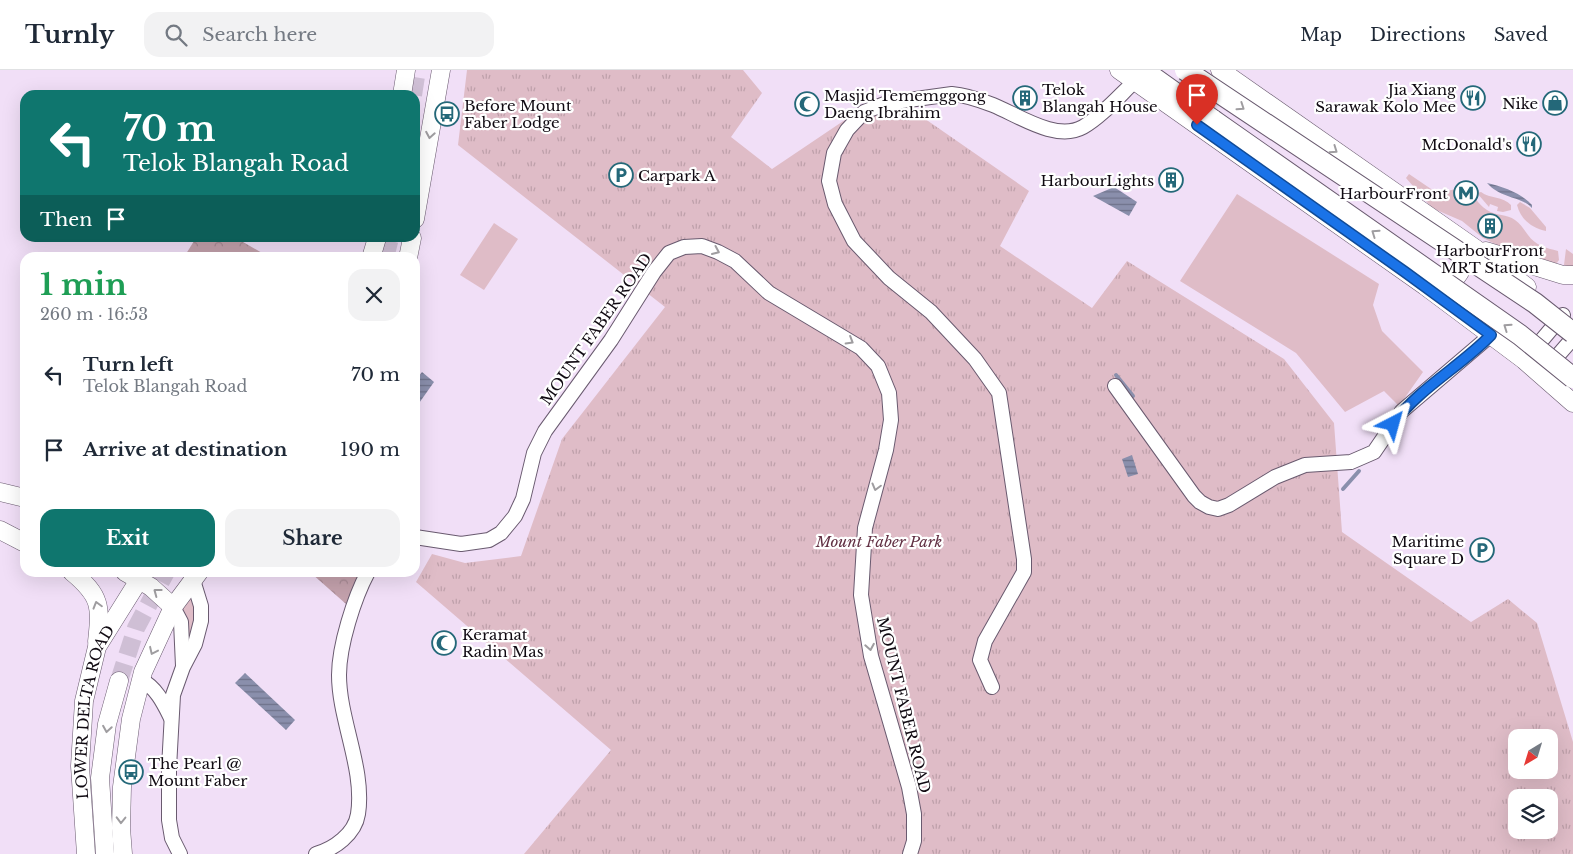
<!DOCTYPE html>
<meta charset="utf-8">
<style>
body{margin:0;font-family:"Libre Baskerville",serif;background:#f2f2f3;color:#1f2937;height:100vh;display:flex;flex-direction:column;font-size:19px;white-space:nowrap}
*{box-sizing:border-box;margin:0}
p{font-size:16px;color:#747a83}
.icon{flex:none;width:28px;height:28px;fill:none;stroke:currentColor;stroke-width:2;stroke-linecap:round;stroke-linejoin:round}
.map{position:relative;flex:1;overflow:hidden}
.side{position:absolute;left:20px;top:182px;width:400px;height:325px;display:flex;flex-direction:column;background:#fff;border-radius:15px;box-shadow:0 5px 20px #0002}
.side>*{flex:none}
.hud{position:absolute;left:20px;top:20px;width:400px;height:152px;border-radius:15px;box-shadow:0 5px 20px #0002;background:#0f766e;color:#fff;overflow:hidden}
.needle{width:32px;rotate:218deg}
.tools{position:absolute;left:1508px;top:659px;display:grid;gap:10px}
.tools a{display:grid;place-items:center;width:50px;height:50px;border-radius:10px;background:#fff;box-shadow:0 5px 20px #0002;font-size:25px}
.pin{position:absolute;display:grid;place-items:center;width:42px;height:42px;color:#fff;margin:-51px -21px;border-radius:50% 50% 50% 0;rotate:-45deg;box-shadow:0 0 5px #0007}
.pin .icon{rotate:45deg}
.me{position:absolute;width:55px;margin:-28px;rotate:39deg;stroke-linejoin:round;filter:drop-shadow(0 0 4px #0008)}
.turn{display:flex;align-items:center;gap:18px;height:105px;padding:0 20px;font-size:22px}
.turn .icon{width:65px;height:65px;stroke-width:2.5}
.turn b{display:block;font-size:35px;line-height:42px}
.then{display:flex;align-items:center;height:48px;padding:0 20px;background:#0003;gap:10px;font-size:19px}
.round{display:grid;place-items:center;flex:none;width:52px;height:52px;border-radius:15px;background:#f2f2f3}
.overview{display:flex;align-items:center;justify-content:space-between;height:85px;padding:0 20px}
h1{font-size:30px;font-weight:700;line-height:38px;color:#1e9e55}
.button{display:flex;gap:10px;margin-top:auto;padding:10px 20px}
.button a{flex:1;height:58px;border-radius:15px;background:#0f766e;color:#fff;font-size:20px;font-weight:700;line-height:58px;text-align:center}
.button a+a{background:#f2f2f3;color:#1f2937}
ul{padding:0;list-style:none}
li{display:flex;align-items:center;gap:15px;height:75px;padding:0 20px}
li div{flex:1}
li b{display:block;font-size:19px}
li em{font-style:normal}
header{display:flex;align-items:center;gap:30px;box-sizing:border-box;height:70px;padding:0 25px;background:#fff;border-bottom:1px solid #e0e1e3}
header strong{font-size:24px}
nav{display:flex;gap:28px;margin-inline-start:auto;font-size:18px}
.search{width:350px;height:45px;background:#f2f2f3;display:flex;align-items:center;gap:12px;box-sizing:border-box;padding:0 18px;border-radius:15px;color:#747a83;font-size:19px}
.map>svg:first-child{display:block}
.grass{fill:#dfbcc7}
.forest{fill:url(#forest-crowns)}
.park{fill:url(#park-tufts);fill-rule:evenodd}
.water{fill:url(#water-rules)}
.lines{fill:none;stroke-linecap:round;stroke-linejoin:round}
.stream{stroke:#8a8fac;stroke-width:4}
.major-tunnel{stroke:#cfbfd5;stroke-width:18;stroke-dasharray:18 9;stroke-linecap:butt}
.minor-casing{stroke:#695a6f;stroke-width:16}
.major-casing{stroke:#695a6f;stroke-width:19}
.highway-casing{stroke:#695a6f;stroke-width:22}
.minor{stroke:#fff;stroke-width:14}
.major{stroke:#fff;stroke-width:18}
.highway{stroke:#fff;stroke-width:20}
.highway-bridge-casing{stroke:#695a6f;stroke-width:22;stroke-linecap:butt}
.highway-bridge{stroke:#fff;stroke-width:20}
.oneway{stroke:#9f9da0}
.route-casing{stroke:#114b97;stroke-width:12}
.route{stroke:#1a73e8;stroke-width:9}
.labels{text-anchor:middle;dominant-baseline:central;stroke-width:4.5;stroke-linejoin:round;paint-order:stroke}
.poi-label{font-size:15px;fill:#100a12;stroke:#fff;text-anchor:start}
.street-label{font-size:15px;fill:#100a12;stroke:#fff}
.park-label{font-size:15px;font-style:italic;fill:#623144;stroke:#fff}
</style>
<header>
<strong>Turnly</strong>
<div class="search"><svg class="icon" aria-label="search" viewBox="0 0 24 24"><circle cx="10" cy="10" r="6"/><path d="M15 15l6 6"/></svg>Search here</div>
<nav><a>Map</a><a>Directions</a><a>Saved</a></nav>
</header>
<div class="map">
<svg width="1573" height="784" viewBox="0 0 1573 784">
<defs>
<pattern id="forest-crowns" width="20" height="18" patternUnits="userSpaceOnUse" patternTransform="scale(1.25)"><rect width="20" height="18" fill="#c3a1ac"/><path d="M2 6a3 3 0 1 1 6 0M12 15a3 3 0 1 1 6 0" fill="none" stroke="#a68993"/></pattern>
<pattern id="park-tufts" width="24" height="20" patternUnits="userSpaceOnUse" patternTransform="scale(1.25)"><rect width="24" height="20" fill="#dfbcc7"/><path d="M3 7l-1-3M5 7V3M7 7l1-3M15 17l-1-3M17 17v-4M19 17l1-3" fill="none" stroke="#bea0aa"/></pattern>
<pattern id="water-rules" width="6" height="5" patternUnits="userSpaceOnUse" patternTransform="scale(1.25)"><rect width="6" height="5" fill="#8a8fac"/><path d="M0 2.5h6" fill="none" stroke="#6f738b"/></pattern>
</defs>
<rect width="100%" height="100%" fill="#f1dff7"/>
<g class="grass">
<path d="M 1409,104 L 1437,123 L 1466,117 C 1474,124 1477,134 1487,140 C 1496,146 1507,144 1515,150 C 1521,154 1524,160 1528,165 C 1535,175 1546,178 1558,181 L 1559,190 L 1553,198 L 1503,178 L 1483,168 L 1462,151 L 1432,138 L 1406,108 Z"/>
<path d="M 1481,122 C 1490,129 1503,126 1511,135 L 1511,140 L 1503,142 L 1497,141 L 1498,137 L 1490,134 L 1489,137 L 1477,123 Z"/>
<path d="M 1237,124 L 1379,214 L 1373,235 L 1382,261 L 1423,302 L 1399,336 L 1384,321 L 1345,342 L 1296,283 L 1180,211 Z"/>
<path d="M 1520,132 L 1530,138 L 1546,157 L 1546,161 C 1532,158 1521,150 1517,135 Z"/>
<path d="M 494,153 L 518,169 L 484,220 L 460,205 Z"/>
<path d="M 1566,179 L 1573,184 L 1573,198 L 1564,195 Z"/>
<path d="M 193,510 L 201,536 L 183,597 L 173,537 Z"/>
</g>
<g class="forest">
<path d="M 196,168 L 236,168 L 269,187 L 184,187 Z"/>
<path d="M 311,503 L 360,503 L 346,534 Z"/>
</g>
<path class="park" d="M 467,0 L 743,0 L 762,23 L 731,67 L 772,99 L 873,31 L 918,44 L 1029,121 L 1000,176 L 1092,238 L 1127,191 L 1284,289 L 1334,353 L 1342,462 L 1471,552 L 1508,529 L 1537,553 L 1573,672 L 1573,784 L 524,784 L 611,680 L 416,512 L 432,484 L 465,493 L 521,486 L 562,369 L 665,237 L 458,75 ZM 1516,668 L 1549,668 L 1549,700 L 1516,700 ZM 1516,728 L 1549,728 L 1549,760 L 1516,760 Z"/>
<g class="water">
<path d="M 1487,113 C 1504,117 1521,123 1532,135 L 1532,138 C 1521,126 1501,129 1487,113 Z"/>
<path d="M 1114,117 L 1137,132 L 1129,146 L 1093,126 Z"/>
<path d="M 422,302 L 434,312 L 417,336 L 415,334 L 415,311 Z"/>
<path d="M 1132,385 L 1138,404 L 1128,407 L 1122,389 Z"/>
<path d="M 245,603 L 295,650 L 286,660 L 235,613 Z"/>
</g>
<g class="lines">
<g class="stream">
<path d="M 1116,305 L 1133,326"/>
<path d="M 1343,419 L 1359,401"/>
</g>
<g class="major-tunnel">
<path d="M 413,25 L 417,0"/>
<path d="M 385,188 L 390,168"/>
<path d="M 119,611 L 136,558 L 166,502"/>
</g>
<g class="minor-casing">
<g id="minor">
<path d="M 1530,284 L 1563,245"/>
<path d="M 1547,298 L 1573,268"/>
<path d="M 1115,316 L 1194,426 L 1200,432 L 1209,437 L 1218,439 L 1229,435 L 1275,407 L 1305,395 L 1351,392 L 1374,382 L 1402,341 L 1491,265"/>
<path d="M 415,467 L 461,474 L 489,470 L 501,463 L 515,446 L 523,429 L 534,383 L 545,361 L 611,270 L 654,202 L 669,183 L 684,177 L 702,176 L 718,182 L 735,191 L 769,223 L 861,278 L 878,296 L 889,323 L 891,350 L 886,380 L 865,458 L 861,525 L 871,586 L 909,717 L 914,744 L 914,771 L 910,784"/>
<path d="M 173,537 L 181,552 L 183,596"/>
<path d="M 141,610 C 156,617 164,634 171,648"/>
<path d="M 992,617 L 980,590 L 985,571 L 1024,502 L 1024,489 L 999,323 L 975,289 L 931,242 L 889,208 L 854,171 L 835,134 L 829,111 L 834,83 L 847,60 L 864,42 L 887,33 L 952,24 C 966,25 980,30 993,35 C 1018,45 1056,72 1083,57 C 1101,47 1120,25 1135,11"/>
<path d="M 180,784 L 172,768 L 169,750 L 169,698 L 173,625 L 183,597 L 195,574 L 201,551 L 201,536 L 193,510"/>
<path d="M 316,784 C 334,779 355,764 358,744 C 365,699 339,650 339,605 C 339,576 354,528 368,502"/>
</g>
</g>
<g class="major-casing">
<g id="major">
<path d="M 1119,0 L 1425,216 L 1524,290 L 1573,333"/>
<path d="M 1220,0 L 1476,179 L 1527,217"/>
<path d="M 402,25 L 406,0"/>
<path d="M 415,149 L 441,0"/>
<path d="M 1486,181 L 1563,205 L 1573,205"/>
<path d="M 371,188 L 377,168"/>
<path d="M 408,188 L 412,168"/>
<path d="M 1435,218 C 1456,217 1470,193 1463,174"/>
<path d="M 0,422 L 25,428"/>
<path d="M 0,460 L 25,473"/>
<path d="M 72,502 C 101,526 101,536 97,572"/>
<path d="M 125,502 L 151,517 L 173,537"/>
<path id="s1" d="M 86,784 L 80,696 L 84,631 L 97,577 L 144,502"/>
<path d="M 105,784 L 100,708 L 107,654 L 119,611"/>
<path d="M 123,784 L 121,758 L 122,717 L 131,649 L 143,602 L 173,537 L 199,502"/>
</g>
</g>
<g class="highway-casing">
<path id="highway" d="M 1143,0 L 1213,50"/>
</g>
<use href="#minor" class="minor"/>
<use href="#major" class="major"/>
<use href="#highway" class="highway"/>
<g class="highway-bridge-casing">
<g id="highway-bridge">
<path d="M 1185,0 L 1535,233 L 1573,263"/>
<path d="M 1213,50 L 1520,265 L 1573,308"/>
</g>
</g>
<use href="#highway-bridge" class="highway-bridge"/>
</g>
<defs><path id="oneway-chevron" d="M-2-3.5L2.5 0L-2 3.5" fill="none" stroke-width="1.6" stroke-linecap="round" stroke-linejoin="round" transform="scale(1.25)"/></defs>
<g class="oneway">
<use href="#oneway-chevron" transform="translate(1241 37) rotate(34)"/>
<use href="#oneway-chevron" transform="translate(430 65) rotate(100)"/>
<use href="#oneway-chevron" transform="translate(1334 80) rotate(35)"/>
<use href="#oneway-chevron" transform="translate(1375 163) rotate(-145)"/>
<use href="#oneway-chevron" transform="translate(716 181) rotate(24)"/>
<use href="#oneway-chevron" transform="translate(1507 257) rotate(-145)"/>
<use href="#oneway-chevron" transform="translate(850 271) rotate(31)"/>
<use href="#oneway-chevron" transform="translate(876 417) rotate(105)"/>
<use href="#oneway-chevron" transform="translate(157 522) rotate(-143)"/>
<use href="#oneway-chevron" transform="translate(97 535) rotate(-106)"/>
<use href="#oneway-chevron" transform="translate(870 577) rotate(80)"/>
<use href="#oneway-chevron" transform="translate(153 581) rotate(115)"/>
<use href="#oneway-chevron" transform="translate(107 659) rotate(99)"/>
<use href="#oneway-chevron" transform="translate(121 750) rotate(91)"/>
</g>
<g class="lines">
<g class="route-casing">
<path id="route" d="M 1197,55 L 1405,202 L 1491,265 C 1460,297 1419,318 1393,354"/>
</g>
<use href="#route" class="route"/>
</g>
<defs>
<g id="building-ring" transform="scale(1.25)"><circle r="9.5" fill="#fff" stroke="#246879" stroke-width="1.5"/><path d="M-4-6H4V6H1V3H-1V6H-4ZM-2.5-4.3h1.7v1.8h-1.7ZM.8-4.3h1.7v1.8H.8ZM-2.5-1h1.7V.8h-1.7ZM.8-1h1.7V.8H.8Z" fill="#246879"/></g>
<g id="restaurant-ring" transform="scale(1.25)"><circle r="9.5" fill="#fff" stroke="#246879" stroke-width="1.5"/><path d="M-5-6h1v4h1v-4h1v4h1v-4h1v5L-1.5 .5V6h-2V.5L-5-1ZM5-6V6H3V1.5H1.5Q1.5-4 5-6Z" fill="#246879"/></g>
<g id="shop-ring" transform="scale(1.25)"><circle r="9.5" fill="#fff" stroke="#246879" stroke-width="1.5"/><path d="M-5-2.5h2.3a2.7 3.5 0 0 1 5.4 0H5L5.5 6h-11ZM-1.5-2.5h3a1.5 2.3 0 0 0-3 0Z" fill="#246879"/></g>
<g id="mosque-ring" transform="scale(1.25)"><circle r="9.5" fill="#fff" stroke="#246879" stroke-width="1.5"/><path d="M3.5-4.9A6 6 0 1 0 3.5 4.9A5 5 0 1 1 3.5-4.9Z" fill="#246879"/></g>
<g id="bus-ring" transform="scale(1.25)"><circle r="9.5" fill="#fff" stroke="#246879" stroke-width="1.5"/><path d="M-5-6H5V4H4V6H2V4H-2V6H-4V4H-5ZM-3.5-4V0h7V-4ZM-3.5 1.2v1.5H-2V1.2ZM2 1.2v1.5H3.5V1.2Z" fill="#246879"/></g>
<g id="parking-ring" transform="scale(1.25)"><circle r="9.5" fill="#fff" stroke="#246879" stroke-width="1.5"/><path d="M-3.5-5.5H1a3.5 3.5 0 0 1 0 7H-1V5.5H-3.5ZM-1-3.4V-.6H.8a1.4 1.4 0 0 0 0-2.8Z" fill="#246879"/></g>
<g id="metro-ring" transform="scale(1.25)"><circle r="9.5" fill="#fff" stroke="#246879" stroke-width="1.5"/><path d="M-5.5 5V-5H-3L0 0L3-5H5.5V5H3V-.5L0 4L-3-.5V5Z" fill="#246879"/></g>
</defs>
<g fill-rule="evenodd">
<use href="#building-ring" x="1025" y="28"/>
<use href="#restaurant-ring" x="1473" y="28"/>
<use href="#shop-ring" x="1555" y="33"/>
<use href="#mosque-ring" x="807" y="34"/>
<use href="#bus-ring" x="447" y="44"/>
<use href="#restaurant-ring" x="1529" y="74"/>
<use href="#parking-ring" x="621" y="105"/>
<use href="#building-ring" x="1171" y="110"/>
<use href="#metro-ring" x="1466" y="123"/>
<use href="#building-ring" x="1490" y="156"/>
<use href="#parking-ring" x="1482" y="480"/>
<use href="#mosque-ring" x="444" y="573"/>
<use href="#bus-ring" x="131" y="702"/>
</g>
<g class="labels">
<g class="poi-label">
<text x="1042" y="19">Telok<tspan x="1042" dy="17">Blangah House</tspan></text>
<text x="1456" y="19" text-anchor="end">Jia Xiang<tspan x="1456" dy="17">Sarawak Kolo Mee</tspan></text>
<text x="824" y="25">Masjid Tememggong<tspan x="824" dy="17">Daeng Ibrahim</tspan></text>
<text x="1538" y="33" text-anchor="end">Nike</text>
<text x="464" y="35">Before Mount<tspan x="464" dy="17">Faber Lodge</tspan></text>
<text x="1512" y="74" text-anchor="end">McDonald's</text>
<text x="638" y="105">Carpark A</text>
<text x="1154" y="110" text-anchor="end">HarbourLights</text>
<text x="1448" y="123" text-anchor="end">HarbourFront</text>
<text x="1490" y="180" text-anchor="middle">HarbourFront<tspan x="1490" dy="17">MRT Station</tspan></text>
<text x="1464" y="471" text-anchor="end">Maritime<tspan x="1464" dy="17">Square D</tspan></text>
<text x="462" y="564">Keramat<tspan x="462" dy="17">Radin Mas</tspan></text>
<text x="148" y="693">The Pearl @<tspan x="148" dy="17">Mount Faber</tspan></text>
</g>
<g class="street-label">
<text transform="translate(596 259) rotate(-55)">MOUNT FABER ROAD</text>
<text transform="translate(904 635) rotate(76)">MOUNT FABER ROAD</text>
<text stroke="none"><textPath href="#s1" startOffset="144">LOWER DELTA ROAD</textPath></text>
</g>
<g class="park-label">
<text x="879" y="471">Mount Faber Park</text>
</g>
</g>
</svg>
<div class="tools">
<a><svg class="needle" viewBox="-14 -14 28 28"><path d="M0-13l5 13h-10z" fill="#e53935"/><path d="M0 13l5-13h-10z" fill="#747a83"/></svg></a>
<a><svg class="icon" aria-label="layers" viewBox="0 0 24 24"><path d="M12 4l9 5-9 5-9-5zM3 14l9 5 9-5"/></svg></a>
</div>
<div class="pin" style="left:1197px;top:55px;background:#d93025"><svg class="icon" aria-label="arrive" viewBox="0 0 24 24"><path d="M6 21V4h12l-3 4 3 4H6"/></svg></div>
<svg class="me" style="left:1393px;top:354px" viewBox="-20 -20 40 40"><path d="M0-17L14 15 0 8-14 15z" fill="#1a73e8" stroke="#fff" stroke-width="4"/></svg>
<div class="hud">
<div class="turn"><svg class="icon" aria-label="left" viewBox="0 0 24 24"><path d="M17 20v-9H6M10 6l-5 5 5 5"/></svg><div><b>70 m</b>Telok Blangah Road</div></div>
<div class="then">Then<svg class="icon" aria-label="arrive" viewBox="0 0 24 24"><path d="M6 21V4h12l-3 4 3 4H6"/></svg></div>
</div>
<section class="side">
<div class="overview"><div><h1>1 min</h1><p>260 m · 16:53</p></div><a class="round"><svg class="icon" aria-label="close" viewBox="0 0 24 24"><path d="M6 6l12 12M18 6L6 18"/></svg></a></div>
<ul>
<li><svg class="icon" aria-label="left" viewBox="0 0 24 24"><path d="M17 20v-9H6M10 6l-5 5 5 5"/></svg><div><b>Turn left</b><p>Telok Blangah Road</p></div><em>70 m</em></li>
<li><svg class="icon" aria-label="arrive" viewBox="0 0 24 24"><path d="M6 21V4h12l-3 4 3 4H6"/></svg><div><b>Arrive at destination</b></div><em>190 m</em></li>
</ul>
<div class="button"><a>Exit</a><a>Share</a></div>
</section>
</div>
